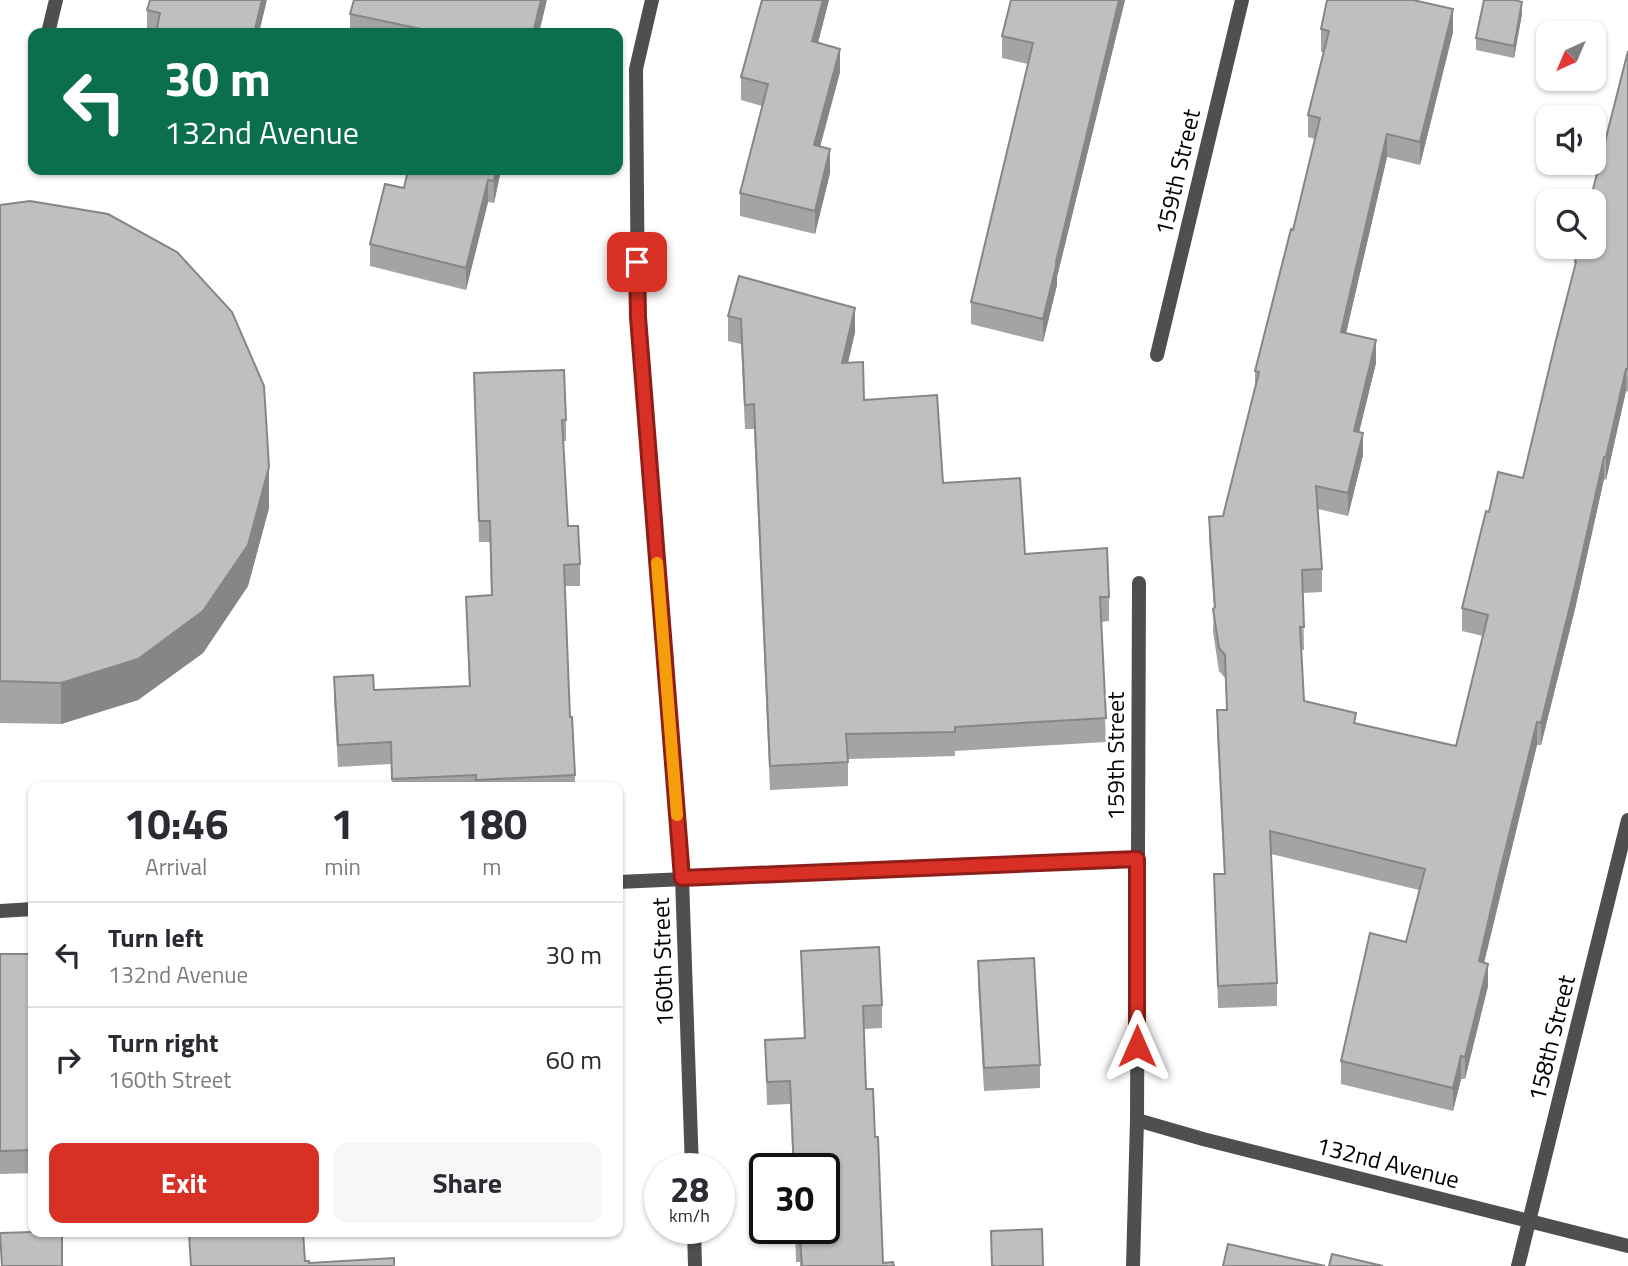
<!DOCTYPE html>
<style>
body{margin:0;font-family:"Titillium Web",sans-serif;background:#f7f7f7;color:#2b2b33;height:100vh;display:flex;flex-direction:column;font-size:26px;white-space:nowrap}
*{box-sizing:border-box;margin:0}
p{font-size:23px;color:#7c7c81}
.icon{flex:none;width:38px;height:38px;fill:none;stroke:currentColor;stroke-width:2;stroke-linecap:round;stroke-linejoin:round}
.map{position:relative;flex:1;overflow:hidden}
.drawer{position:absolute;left:28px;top:782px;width:595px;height:455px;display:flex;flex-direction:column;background:#fff;border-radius:14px;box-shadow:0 2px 5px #0004}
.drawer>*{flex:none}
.hud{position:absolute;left:28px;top:28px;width:595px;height:147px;border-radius:14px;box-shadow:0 2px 5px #0004;background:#0b6e4f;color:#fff;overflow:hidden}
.needle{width:46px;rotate:224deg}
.fabs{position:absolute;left:1536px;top:21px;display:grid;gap:14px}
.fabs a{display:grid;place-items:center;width:70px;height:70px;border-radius:14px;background:#fff;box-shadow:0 2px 5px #0004;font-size:35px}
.speed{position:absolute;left:644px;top:1153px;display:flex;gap:14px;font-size:35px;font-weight:700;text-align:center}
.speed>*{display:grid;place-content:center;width:91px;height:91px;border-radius:50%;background:#fff;box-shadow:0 2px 5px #0004;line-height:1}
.speed small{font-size:18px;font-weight:400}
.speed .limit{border:4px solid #111;border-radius:10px;background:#fff;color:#111}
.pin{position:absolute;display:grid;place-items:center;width:60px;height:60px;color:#fff;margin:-30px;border-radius:14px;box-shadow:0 4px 10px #0006}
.me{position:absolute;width:77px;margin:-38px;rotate:0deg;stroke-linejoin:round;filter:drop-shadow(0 0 5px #0008)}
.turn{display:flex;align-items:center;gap:24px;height:147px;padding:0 21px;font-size:32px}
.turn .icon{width:91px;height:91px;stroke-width:2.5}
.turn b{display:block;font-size:49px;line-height:60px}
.eta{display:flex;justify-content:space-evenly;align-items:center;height:119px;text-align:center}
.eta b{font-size:42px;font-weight:700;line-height:49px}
.primary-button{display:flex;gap:14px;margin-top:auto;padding:14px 21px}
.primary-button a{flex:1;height:80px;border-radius:14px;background:#d93025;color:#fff;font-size:28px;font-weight:700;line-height:80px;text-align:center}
.primary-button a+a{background:#f7f7f7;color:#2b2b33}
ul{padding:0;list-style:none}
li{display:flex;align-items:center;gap:21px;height:105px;padding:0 21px;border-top:2px solid #e1e1e2}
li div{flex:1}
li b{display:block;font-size:26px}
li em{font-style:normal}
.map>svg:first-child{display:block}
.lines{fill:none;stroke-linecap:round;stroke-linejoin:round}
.street{stroke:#4f4f4f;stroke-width:14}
.wall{fill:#a4a4a4}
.shaded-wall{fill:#868686}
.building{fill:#bfbfbf;stroke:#868686;stroke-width:2}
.route-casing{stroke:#8d1f18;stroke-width:18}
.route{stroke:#d93025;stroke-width:12}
.slow{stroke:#f59e0b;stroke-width:12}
.labels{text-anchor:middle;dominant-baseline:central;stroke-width:6;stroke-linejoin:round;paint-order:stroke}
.street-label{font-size:24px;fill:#000;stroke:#fff}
</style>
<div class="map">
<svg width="1628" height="1266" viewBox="0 0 1628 1266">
<rect width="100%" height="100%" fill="#fff"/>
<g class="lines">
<g class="street">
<path d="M 652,0 L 636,69 L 638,317 L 682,878 L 692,1169"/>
<path d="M 48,33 L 56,0"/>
<path d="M 1157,355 L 1242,0"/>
<path d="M 618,882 L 1137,859"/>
<path d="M 0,911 L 33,909"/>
<path d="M 1137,1120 L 1203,1139 L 1628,1246"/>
<path d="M 694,1228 L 695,1266"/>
<path d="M 1133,1266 L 1137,1120 L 1139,583"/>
<path d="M 1518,1266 L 1628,820"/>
</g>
</g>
<g class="wall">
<path d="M 762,0 L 829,0 L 818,43 L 840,72 L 820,147 L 830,173 L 815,234 L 740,216 L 740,193 L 762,106 L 741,100 L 741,77 Z"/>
<path d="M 1125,0 L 1057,277 L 1057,285 L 1043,342 L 971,324 L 971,302 L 1028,64 L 1002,58 L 1002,36 Z"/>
<path d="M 147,10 L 259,33 L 151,33 L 147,32 Z"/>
<path d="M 350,14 L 539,33 L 350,33 Z"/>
<path d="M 1522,14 L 1514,58 L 1476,50 L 1476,38 Z"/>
<path d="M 1321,29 L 1453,32 L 1420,165 L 1387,157 L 1346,333 L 1376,363 L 1359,432 L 1363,455 L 1348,516 L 1318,509 L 1322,569 L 1322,592 L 1303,593 L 1304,650 L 1301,650 L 1304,701 L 1356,724 L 1456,746 L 1483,636 L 1462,631 L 1462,608 L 1489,512 L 1523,478 L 1575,269 L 1575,262 L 1628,51 L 1628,392 L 1626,391 L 1606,480 L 1604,479 L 1575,609 L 1541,745 L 1537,745 L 1498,902 L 1484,962 L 1488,986 L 1465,1079 L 1461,1079 L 1453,1111 L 1341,1084 L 1341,1061 L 1406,942 L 1419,890 L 1271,854 L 1277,983 L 1277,1006 L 1218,1008 L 1214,874 L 1224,874 L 1217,733 L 1217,710 L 1227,710 L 1225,678 L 1219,671 L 1213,632 L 1214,609 L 1209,540 L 1209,517 L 1223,516 L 1255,387 L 1255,371 L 1293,230 L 1315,139 L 1308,137 L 1308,115 L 1323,52 L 1321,52 Z"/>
<path d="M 408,170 L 501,170 L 494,203 L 488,202 L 466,290 L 370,266 L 370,244 L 404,188 Z"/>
<path d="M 0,205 L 269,508 L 248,586 L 203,653 L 138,700 L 61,724 L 0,723 Z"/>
<path d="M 728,316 L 855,332 L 848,363 L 864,400 L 943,483 L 1025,554 L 1109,597 L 1109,621 L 1101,622 L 1106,742 L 955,751 L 955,756 L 848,759 L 848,786 L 770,790 L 754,429 L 745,429 L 741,344 L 728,341 Z"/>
<path d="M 474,373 L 566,420 L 566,441 L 563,441 L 568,526 L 580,564 L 580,586 L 565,586 L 570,717 L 575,775 L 575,788 L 392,788 L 391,764 L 338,767 L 334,699 L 334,677 L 374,690 L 469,686 L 466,597 L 491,595 L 490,542 L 479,542 Z"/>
<path d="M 801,951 L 882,1005 L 882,1028 L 864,1029 L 866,1089 L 883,1263 L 894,1266 L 800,1266 L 800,1262 L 796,1262 L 795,1228 L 824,1228 L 824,1169 L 793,1169 L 790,1104 L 767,1105 L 765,1040 L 804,1038 Z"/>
<path d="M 0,954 L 33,954 L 33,1173 L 0,1174 Z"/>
<path d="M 978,961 L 1040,1065 L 1040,1088 L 984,1091 L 978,985 Z"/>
</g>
<g class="shaded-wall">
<path d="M 262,0 L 267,0 L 259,33 L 254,33 Z"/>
<path d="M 541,0 L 547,0 L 539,33 L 533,33 Z"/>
<path d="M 823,0 L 829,0 L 812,65 L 812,41 Z"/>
<path d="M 1119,0 L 1125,0 L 1057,277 L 1057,285 L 1043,342 L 1043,319 L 1056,262 Z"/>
<path d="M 1522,2 L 1522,14 L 1514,58 L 1514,46 Z"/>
<path d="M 1453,9 L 1453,32 L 1420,165 L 1420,142 Z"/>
<path d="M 840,49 L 840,72 L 814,169 L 814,145 Z"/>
<path d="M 1387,134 L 1387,157 L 1341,355 L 1341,332 Z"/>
<path d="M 830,149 L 830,173 L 815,234 L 815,211 Z"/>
<path d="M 496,170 L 501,170 L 494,203 L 494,181 Z"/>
<path d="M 488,180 L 488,202 L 466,290 L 466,268 Z"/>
<path d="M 855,308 L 855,332 L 842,388 L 842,363 Z"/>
<path d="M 1376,340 L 1376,363 L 1354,453 L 1354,431 Z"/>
<path d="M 1626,369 L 1626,391 L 1606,480 L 1606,457 Z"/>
<path d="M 1363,433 L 1363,455 L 1348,516 L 1348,493 Z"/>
<path d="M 1604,457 L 1604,479 L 1575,609 L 1541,745 L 1541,723 Z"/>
<path d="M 269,467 L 269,508 L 248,586 L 203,653 L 138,700 L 61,724 L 61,683 Z"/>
<path d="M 1537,722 L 1537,745 L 1479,984 L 1479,961 Z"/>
<path d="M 1488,964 L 1488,986 L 1465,1079 L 1465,1057 Z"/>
<path d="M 1461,1056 L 1461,1079 L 1453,1111 L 1453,1088 Z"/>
</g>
<g class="building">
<path d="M 150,0 L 262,0 L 254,33 L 156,33 L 160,13 L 147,10 Z"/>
<path d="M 354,0 L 541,0 L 533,33 L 440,33 L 350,14 Z"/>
<path d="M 762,0 L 823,0 L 812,41 L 840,49 L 814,145 L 830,149 L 815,211 L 740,193 L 768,84 L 741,77 Z"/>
<path d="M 1011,0 L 1119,0 L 1056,262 L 1057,262 L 1043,319 L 971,302 L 1033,43 L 1002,36 Z"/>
<path d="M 1327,0 L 1413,0 L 1453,9 L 1420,142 L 1387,134 L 1341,332 L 1376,340 L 1354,431 L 1363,433 L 1348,493 L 1316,486 L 1322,569 L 1302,570 L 1304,627 L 1300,627 L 1304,701 L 1356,713 L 1354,723 L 1456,746 L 1488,615 L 1462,608 L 1486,511 L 1489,512 L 1498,472 L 1523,478 L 1556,340 L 1576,262 L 1575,262 L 1578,247 L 1594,247 L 1594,201 L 1590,201 L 1628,51 L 1628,369 L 1626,369 L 1606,457 L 1604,457 L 1575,586 L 1541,723 L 1537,722 L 1498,879 L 1479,961 L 1488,964 L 1465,1057 L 1461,1056 L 1453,1088 L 1341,1061 L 1370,933 L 1406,942 L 1425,869 L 1270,831 L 1277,983 L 1218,986 L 1214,874 L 1225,874 L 1217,710 L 1227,710 L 1225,655 L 1219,648 L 1213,609 L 1215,607 L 1209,517 L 1223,516 L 1259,372 L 1255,371 L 1291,229 L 1293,230 L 1320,118 L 1308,115 L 1329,31 L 1321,29 Z"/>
<path d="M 1484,0 L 1514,0 L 1522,2 L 1514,46 L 1476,38 Z"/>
<path d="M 408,170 L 496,170 L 494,181 L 488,180 L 466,268 L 370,244 L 385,184 L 404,188 Z"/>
<path d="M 30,201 L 108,214 L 177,252 L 232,312 L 264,386 L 269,467 L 248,545 L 203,611 L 138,659 L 61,683 L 0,681 L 0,205 Z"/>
<path d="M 739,276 L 855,308 L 842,363 L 863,362 L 864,400 L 937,395 L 943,483 L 1020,478 L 1025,554 L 1107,548 L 1109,597 L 1100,597 L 1106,718 L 955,727 L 955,732 L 846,734 L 848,762 L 770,766 L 754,404 L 745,405 L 741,319 L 728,316 Z"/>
<path d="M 564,370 L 566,420 L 562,420 L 568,526 L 578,526 L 580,564 L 564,565 L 570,717 L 572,717 L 575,775 L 476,780 L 476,775 L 392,779 L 391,742 L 338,745 L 334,677 L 373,675 L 374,690 L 470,686 L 466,597 L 492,595 L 490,521 L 479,521 L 474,373 Z"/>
<path d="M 879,947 L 882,1005 L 863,1006 L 866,1089 L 873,1089 L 875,1137 L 878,1137 L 883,1263 L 893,1262 L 894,1266 L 802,1266 L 800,1239 L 796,1239 L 796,1228 L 824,1228 L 824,1169 L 794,1169 L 790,1081 L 767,1082 L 765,1040 L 805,1038 L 801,951 Z"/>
<path d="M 0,954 L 33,954 L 33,1150 L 0,1151 Z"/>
<path d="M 1034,958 L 1040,1065 L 984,1068 L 978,961 Z"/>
<path d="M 1042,1229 L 1043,1266 L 992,1266 L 991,1231 Z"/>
<path d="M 33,1232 L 62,1232 L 62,1266 L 2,1266 L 0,1233 Z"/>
<path d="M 216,1232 L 303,1232 L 305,1261 L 309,1261 L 309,1263 L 394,1258 L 394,1266 L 191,1266 L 189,1234 Z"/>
<path d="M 1228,1244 L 1325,1266 L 1223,1266 Z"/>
<path d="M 1332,1254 L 1383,1266 L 1329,1266 Z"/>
</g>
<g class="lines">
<g class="route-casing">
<path id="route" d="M 637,262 L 638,317 L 682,878 L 1137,859 L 1137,1046"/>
</g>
<use href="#route" class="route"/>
<path class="slow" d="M 657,563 L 677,815"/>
</g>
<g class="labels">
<g class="street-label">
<text transform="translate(1177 172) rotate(-77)">159th Street</text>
<text transform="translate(1115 756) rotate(-90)">159th Street</text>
<text transform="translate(662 962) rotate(-92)">160th Street</text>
<text transform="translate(1551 1038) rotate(-76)">158th Street</text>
<text transform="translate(1388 1162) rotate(14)">132nd Avenue</text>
</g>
</g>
</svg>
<div class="fabs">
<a><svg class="needle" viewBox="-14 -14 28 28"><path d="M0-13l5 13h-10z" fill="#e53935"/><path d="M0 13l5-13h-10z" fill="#7c7c81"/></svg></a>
<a><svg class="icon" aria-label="sound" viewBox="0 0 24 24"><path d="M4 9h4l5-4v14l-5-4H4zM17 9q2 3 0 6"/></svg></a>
<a><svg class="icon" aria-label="search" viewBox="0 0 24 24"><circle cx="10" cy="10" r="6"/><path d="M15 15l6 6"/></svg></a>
</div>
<div class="speed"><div>28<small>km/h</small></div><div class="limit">30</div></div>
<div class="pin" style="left:637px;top:262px;background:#d93025"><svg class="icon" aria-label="arrive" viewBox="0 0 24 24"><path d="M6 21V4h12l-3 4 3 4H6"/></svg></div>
<svg class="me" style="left:1137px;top:1046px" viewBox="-20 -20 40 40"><path d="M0-17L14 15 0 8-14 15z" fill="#d93025" stroke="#fff" stroke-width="4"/></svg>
<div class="hud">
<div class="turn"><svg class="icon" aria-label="left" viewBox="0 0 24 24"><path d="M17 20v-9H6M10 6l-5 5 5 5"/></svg><div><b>30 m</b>132nd Avenue</div></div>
</div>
<section class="drawer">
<div class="eta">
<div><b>10:46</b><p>Arrival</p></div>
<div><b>1</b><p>min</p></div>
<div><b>180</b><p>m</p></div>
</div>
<ul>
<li><svg class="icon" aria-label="left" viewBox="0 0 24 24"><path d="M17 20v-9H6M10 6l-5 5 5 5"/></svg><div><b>Turn left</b><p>132nd Avenue</p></div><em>30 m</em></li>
<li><svg class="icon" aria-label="right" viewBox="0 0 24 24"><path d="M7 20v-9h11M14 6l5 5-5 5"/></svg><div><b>Turn right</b><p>160th Street</p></div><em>60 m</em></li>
</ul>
<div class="primary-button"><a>Exit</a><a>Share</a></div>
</section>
</div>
